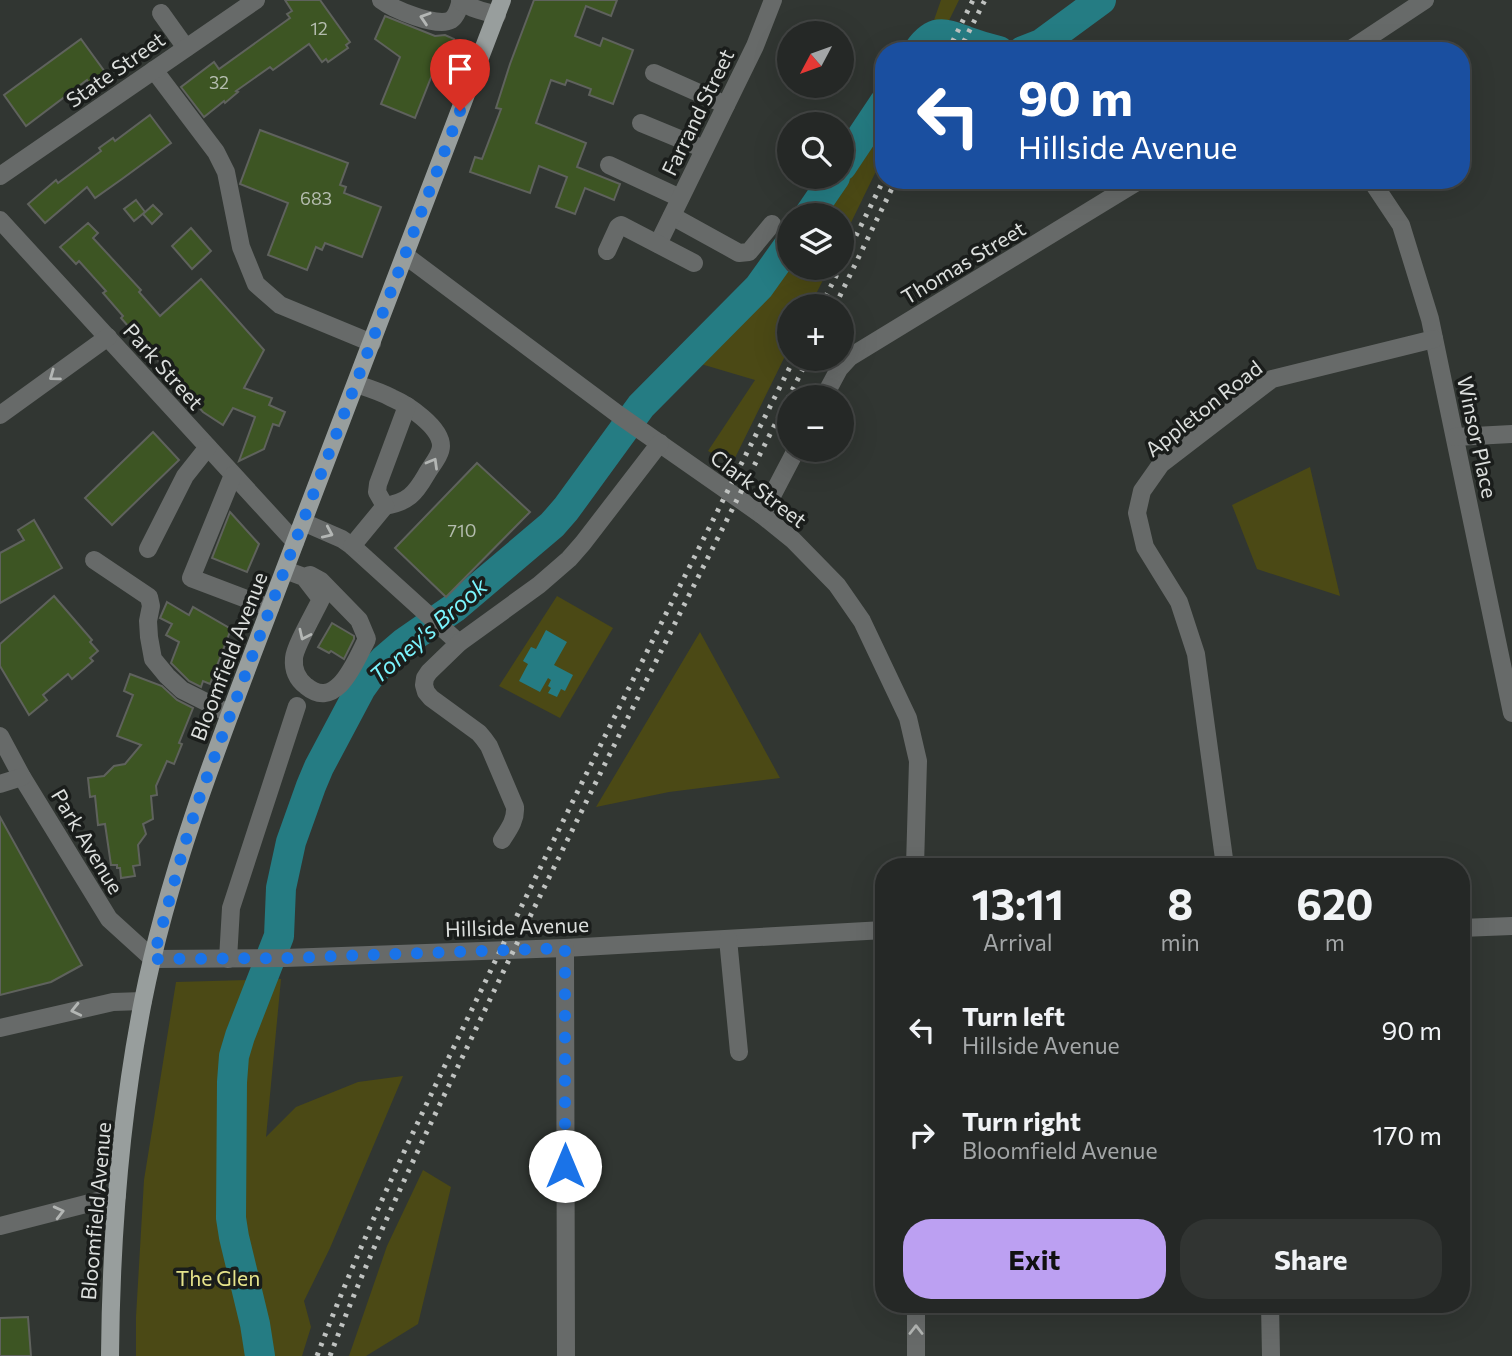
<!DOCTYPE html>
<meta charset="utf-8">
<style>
body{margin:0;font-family:Commissioner,sans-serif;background:#313432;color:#f1f3f6;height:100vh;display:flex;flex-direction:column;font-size:26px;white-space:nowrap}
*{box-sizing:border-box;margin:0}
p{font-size:23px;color:#a3a6a7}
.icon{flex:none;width:38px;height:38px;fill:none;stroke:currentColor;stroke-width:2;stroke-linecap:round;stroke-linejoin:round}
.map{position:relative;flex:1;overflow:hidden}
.side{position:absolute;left:875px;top:858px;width:595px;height:455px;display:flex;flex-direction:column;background:#252826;border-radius:28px;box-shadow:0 7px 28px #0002,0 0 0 2px #424443}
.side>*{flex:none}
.hud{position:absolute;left:875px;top:42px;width:595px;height:147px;border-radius:28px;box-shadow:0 7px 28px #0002,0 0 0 2px #424443;background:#1a4fa0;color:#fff;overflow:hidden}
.needle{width:46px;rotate:229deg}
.controls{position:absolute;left:777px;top:21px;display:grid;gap:14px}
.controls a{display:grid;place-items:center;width:77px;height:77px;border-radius:50%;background:#252826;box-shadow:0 7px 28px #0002,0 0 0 2px #424443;font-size:35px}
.pin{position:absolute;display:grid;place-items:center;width:60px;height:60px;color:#fff;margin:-72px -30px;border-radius:50% 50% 50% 0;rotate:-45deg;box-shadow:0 0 7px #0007}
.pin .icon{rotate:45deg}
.me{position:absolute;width:77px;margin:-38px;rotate:0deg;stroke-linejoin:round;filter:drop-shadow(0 0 5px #0008)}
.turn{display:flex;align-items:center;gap:24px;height:147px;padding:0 28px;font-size:32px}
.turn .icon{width:91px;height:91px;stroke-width:2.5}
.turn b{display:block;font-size:49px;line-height:60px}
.eta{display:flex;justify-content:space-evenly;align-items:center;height:119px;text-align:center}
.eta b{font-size:42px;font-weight:700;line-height:49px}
.action{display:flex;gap:14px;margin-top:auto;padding:14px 28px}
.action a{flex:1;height:80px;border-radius:28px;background:#bca0f2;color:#111;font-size:28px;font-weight:700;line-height:80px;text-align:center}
.action a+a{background:#313432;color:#f1f3f6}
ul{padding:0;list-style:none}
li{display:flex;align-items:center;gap:21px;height:105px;padding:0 28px}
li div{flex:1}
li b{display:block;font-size:26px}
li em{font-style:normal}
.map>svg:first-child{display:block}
.green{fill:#4b4915}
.water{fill:#257c83}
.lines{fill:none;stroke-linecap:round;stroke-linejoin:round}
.river{stroke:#257c83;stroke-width:30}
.building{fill:#3d5523;stroke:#5f625d;stroke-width:2}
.minor{stroke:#676a69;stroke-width:18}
.major{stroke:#989e9d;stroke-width:18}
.rail{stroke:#c0c3c1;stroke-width:5;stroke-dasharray:3.5 7;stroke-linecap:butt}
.oneway{stroke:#b3b6b4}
.route{stroke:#1a73e8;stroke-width:12;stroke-dasharray:0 21.6}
.labels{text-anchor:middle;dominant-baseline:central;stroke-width:7;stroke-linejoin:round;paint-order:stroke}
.number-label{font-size:18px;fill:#b4bcae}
.street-label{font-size:21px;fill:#dcdfdd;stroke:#1a1d1b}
.park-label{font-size:21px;fill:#e6e38b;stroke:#1a1d1b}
.water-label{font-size:23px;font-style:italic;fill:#7af4fd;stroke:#1a1d1b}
</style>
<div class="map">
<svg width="1512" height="1356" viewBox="0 0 1512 1356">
<rect width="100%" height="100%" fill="#313632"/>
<g class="green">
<path d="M 941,0 L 959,0 L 934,51 L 913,51 L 934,20 Z"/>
<path d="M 884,93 L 884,155 L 842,241 L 842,215 L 802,215 L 828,177 L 842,177 L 842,156 Z"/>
<path d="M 789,234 L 789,268 L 829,268 L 810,306 L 789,306 L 789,348 L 732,464 L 708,451 L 755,380 L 701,364 L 689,349 L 760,279 Z"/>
<path d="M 1310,467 L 1340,596 L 1257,569 L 1232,505 Z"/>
<path d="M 557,596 L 613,628 L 560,718 L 499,686 Z"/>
<path d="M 700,632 L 780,778 L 669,792 L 596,807 Z"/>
<path d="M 281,979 L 266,1137 L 296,1107 L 358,1082 L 403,1076 L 330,1248 L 304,1301 L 311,1327 L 302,1356 L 136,1356 L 136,1317 L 144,1180 L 176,982 Z"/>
<path d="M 423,1170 L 451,1187 L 418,1324 L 366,1356 L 349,1356 L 387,1246 Z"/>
</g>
<path class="water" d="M 546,630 L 567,642 L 554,665 L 573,675 L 565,691 L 561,689 L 557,697 L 548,693 L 551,688 L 548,686 L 551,680 L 548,678 L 540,692 L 519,681 L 528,664 L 523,661 L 531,647 L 536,649 Z"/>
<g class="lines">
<g class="river">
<path d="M 918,51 C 934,28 944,33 966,41 C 977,45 987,48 999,51"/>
<path d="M 1023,51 L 1041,44 L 1101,0"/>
<path d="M 842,166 L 884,103"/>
<path d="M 809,215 L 835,177"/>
<path d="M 260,1356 L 255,1324 L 234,1237 L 231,1218 L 232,1082 L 234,1056 L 240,1036 L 279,936 L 281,888 L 291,842 L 311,786 L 319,767 L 361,688 L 371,674 L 384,660 L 405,642 L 454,608 L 552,525 L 566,509 L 641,406 L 759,287 L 789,245"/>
</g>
</g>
<g class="building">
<path d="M 285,0 L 320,0 L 350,42 L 346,45 L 348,48 L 328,62 L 326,59 L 322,62 L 309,44 L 273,70 L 270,67 L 236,91 L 238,92 L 225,103 L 224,101 L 204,117 L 181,87 L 214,62 L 219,69 L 290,18 L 287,14 L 292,11 Z"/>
<path d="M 534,0 L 617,0 L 611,16 L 586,6 L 575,36 L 600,46 L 603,38 L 633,50 L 613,104 L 589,95 L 591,89 L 567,80 L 565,85 L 551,80 L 536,123 L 586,143 L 577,167 L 620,184 L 614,200 L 585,188 L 575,214 L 556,207 L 567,177 L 539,166 L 530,193 L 470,172 L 475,157 L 482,159 L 501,109 L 496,108 L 510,64 Z"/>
<path d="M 385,16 L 435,36 L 445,35 L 454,39 L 440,78 L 432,75 L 415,118 L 381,104 L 400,57 L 375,39 Z"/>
<path d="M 81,39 L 105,72 L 89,83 L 87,80 L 26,126 L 4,95 Z"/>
<path d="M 150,115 L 171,143 L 122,179 L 95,198 L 87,187 L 45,223 L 28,204 L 56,180 L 58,183 L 101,151 L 99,148 L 113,138 L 115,141 Z"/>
<path d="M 260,130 L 348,163 L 340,185 L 346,187 L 344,193 L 381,207 L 362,257 L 325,243 L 322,250 L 316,247 L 307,270 L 268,255 L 288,203 L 240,184 Z"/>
<path d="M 136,200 L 145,212 L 134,221 L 124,209 Z"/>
<path d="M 153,205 L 162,214 L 152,224 L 143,214 Z"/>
<path d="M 88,223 L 98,233 L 93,238 L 141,290 L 139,292 L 160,316 L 201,279 L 264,350 L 244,388 L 272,398 L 269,405 L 285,412 L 279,426 L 273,424 L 264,449 L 239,461 L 255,417 L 233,408 L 223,425 L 203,412 L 121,318 L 123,316 L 103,293 L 106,291 L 79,261 L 76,264 L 60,247 Z"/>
<path d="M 191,228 L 211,251 L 192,269 L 172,246 Z"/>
<path d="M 153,432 L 179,460 L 112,525 L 85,498 Z"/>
<path d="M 477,463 L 530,512 L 446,597 L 395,548 Z"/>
<path d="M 230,512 L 259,544 L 247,572 L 212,558 Z"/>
<path d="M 34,520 L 62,568 L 0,603 L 0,553 L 24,540 L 18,530 Z"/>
<path d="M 54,596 L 92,640 L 90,642 L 98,651 L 90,658 L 93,661 L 72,679 L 68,674 L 43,695 L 47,700 L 29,715 L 0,666 L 0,644 Z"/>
<path d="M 167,602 L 189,615 L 193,607 L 231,629 L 210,684 L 203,681 L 201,687 L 189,681 L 171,663 L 179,642 L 166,635 L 172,624 L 160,618 Z"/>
<path d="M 332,623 L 354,636 L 354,639 L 344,659 L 331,651 L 329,653 L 318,647 Z"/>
<path d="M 130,674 L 162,686 L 177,700 L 193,708 L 179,743 L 182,744 L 174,764 L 167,761 L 156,786 L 157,795 L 151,796 L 153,819 L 143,824 L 146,834 L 138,845 L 140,865 L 133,866 L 135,876 L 121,878 L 120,868 L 117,868 L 117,865 L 111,865 L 105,824 L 98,825 L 95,796 L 90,797 L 88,778 L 104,776 L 114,766 L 125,764 L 141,745 L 117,736 L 133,695 L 124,691 Z"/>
<path d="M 0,817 L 82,965 L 51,982 L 0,995 Z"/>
<path d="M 28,1317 L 31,1356 L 0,1356 L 0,1318 Z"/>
</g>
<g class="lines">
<g class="minor">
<path d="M 381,0 C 393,9 437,28 451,20 C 457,16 459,7 461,0"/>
<path d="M 460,0 C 469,9 484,11 497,15"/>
<path d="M 161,13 L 186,48"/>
<path d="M 1348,51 L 1425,0"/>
<path d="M 154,70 L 216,152 L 226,172 L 241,247 L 256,284 L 280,305 L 372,343"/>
<path d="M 654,73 L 726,105"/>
<path d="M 641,123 L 704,149"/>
<path d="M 609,165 L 680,198"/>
<path d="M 0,176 L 256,0"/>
<path d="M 1371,180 L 1401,225 L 1430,319 L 1512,713"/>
<path d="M 672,216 L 739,253 L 749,252 L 772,224"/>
<path d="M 0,220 L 295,542"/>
<path d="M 658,244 L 755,46 L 773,0"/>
<path d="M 607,251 L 618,227 L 621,225 L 694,263"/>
<path d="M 406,256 L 619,415 L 762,515 L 793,540 L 837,585 L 862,621 L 908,718 L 918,761 L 915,866"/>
<path d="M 356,384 C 368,388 381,392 392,398 C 408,405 441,427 441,446 C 441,455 431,466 426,475 C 415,494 408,502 385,506"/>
<path d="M 824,397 L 839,369 L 850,357 L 1140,180"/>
<path d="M 0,415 L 108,337"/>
<path d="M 1455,437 L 1512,434"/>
<path d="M 233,475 L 191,578 L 270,608"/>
<path d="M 762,515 L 796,450"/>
<path d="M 303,522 L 342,539 L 352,546 L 459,643"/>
<path d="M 352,546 L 385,506 L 377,492 L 378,484 L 407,406"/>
<path d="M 148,549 L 185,476 L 208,447"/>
<path d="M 94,560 L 149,597 L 151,606 L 148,621 L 149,637 L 153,659 L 167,676 L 182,690 L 230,714"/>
<path d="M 285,570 L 304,577 L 310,575 L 321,581 L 359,620 L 367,639 C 356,660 337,712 306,686 C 297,679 293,669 294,658 C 295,646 315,612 321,599 L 304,577"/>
<path d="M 0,736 L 22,777 L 109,919 L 153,959 L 285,958 L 565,948 L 884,930"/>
<path d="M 0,784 L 22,777"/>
<path d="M 502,840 C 509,829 516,820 515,807 L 489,746 L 484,739 L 479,733 L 431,698 L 426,692 L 424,685 L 425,678 L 429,672 L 459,643 L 539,585 L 569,559 L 583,543 L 660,443"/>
<path d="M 1225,866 L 1196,654 L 1179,602 L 1145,547 L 1137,513 L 1142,491 L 1161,464 L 1272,379 L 1434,339"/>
<path d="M 1461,928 L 1512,926"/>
<path d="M 728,939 L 739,1052"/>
<path d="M 565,948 L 566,1356"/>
<path d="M 228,959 L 231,908 L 297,706"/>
<path d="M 0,1028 L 113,1002 L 143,1001"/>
<path d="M 0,1226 L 117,1196"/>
<path d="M 916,1304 L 916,1356"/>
<path d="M 1270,1304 L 1271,1356"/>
</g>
<path class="major" d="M 110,1356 C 111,1237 120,1118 143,1001 C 171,859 227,722 278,587 C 352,391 429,196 502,0"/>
<g class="rail">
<path d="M 948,51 L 973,0"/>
<path d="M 959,51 L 985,0"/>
<path d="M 842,264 L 884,179"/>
<path d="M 821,306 L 840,268"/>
<path d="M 835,306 L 896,180"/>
<path d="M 317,1356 C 366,1226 428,1101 488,976 C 587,769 691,564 794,359"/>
<path d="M 330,1356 C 377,1231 437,1111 494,991 C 596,779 702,569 808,359"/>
</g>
</g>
<defs><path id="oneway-chevron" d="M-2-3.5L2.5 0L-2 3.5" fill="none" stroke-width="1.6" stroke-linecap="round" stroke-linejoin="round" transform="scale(1.75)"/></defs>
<g class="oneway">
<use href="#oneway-chevron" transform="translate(425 18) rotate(-162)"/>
<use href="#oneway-chevron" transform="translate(54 376) rotate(144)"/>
<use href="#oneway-chevron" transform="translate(433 463) rotate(-60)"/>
<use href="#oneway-chevron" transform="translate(328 533) rotate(24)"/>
<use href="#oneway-chevron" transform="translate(304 635) rotate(115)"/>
<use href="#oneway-chevron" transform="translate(76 1010) rotate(167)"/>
<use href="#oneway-chevron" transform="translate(59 1212) rotate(-14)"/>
<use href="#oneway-chevron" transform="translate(916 1330) rotate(-90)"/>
</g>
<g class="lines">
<path class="route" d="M 460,111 L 295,542 L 201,793 L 185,843 L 153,959 L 285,958 L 565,948 L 565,1166"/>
</g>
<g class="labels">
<g class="number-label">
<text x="319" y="28">12</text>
<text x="219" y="82">32</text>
<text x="316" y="198">683</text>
<text x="462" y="530">710</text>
</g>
<g class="street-label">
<text transform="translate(115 69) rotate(-35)">State Street</text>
<text transform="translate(697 112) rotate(-64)">Farrand Street</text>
<text transform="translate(963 262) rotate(-31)">Thomas Street</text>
<text transform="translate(164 366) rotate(48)">Park Street</text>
<text transform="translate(1203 408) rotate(-38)">Appleton Road</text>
<text transform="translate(1478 437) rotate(78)">Winsor Place</text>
<text transform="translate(759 488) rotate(37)">Clark Street</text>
<text transform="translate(228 656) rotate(-69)">Bloomfield Avenue</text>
<text transform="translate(88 841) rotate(59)">Park Avenue</text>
<text transform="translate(517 926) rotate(-2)">Hillside Avenue</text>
<text transform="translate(95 1211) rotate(-85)">Bloomfield Avenue</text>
</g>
<g class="park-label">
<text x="218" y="1277">The Glen</text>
</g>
<g class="water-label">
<text transform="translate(428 630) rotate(-41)">Toney's Brook</text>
</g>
</g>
</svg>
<div class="controls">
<a><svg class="needle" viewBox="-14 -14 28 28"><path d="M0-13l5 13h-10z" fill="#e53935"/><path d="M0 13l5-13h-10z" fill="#a3a6a7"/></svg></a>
<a><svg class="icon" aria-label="search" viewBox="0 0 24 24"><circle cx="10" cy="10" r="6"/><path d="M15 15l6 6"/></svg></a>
<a><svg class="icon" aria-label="layers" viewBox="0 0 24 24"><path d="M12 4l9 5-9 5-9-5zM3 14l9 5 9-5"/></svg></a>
<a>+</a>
<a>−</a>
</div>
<div class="pin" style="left:460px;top:111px;background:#d93025"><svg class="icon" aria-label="arrive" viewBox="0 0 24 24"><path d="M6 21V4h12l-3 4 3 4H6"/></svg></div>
<svg class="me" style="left:565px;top:1166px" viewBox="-20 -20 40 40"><circle r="19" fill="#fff"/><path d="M0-13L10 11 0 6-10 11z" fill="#1a73e8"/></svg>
<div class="hud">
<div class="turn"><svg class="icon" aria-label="left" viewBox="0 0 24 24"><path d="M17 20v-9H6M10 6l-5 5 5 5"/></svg><div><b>90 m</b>Hillside Avenue</div></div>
</div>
<section class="side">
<div class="eta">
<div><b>13:11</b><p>Arrival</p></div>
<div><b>8</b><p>min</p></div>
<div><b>620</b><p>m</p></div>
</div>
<ul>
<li><svg class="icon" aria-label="left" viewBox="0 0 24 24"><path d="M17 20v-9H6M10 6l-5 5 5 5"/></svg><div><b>Turn left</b><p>Hillside Avenue</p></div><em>90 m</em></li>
<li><svg class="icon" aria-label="right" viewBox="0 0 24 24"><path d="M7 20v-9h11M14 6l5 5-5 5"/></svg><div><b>Turn right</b><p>Bloomfield Avenue</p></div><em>170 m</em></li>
</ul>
<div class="action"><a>Exit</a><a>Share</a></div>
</section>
</div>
